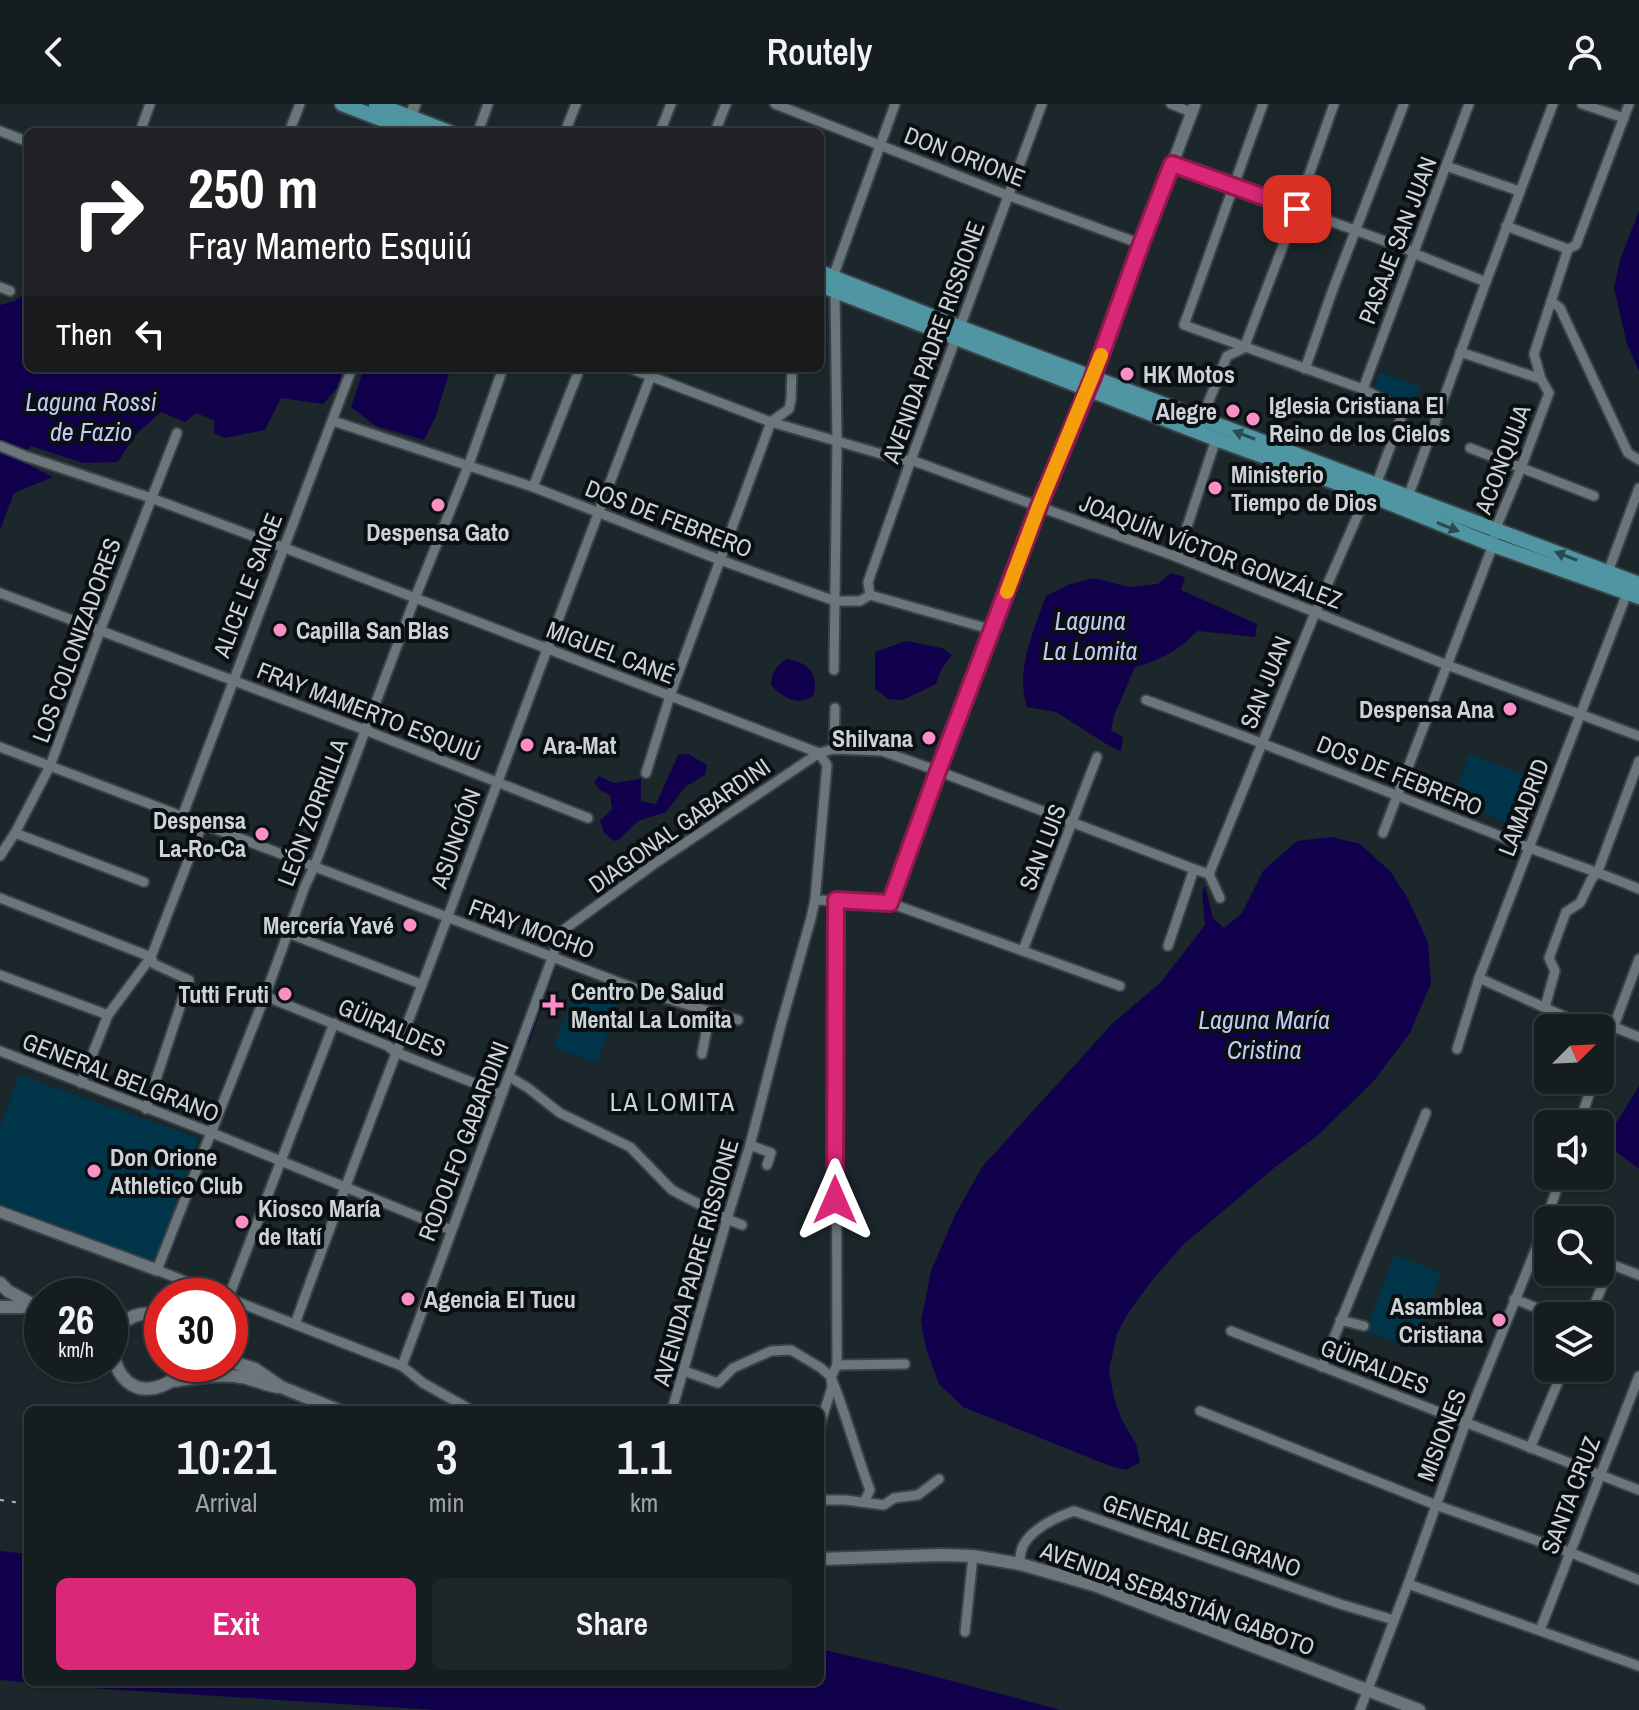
<!DOCTYPE html>
<meta charset="utf-8">
<style>
body{margin:0;font-family:"Archivo Narrow",sans-serif;background:#1e262a;color:#f1f3f6;height:100vh;display:flex;flex-direction:column;font-size:30px;white-space:nowrap}
*{box-sizing:border-box;margin:0}
p{font-size:26px;color:#9da2a5}
.icon{flex:none;width:44px;height:44px;fill:none;stroke:currentColor;stroke-width:2;stroke-linecap:round;stroke-linejoin:round}
.map{position:relative;flex:1;overflow:hidden}
.side{position:absolute;left:24px;top:1302px;width:800px;height:280px;display:flex;flex-direction:column;background:#151d21;border-radius:12px;box-shadow:0 2px 6px #0004,0 0 0 2px #343b3f}
.side>*{flex:none}
.hud{position:absolute;left:24px;top:24px;width:800px;height:244px;border-radius:12px;box-shadow:0 2px 6px #0004,0 0 0 2px #343b3f;background:#202124;color:#fff;overflow:hidden}
.needle{width:52px;rotate:66deg}
.fabs{position:absolute;left:1534px;top:910px;display:grid;gap:16px}
.fabs a{display:grid;place-items:center;width:80px;height:80px;border-radius:12px;background:#151d21;box-shadow:0 2px 6px #0004,0 0 0 2px #343b3f;font-size:40px}
.speed{position:absolute;left:24px;top:1174px;display:flex;gap:16px;font-size:40px;font-weight:700;text-align:center}
.speed>*{display:grid;place-content:center;width:104px;height:104px;border-radius:50%;background:#151d21;box-shadow:0 2px 6px #0004,0 0 0 2px #343b3f;line-height:1}
.speed small{font-size:20px;font-weight:400}
.speed .limit{border:12px solid #d22;background:#fff;color:#111}
.pin{position:absolute;display:grid;place-items:center;width:68px;height:68px;color:#fff;margin:-34px;border-radius:16px;box-shadow:0 4px 12px #0006}
.me{position:absolute;width:88px;margin:-44px;rotate:0deg;stroke-linejoin:round;filter:drop-shadow(0 0 6px #0008)}
.turn{display:flex;align-items:center;gap:28px;height:168px;padding:0 32px;font-size:36px}
.turn .icon{width:104px;height:104px;stroke-width:2.5}
.turn b{display:block;font-size:56px;line-height:68px}
.then{display:flex;align-items:center;height:76px;padding:0 32px;background:#0003;gap:16px;font-size:30px}
.eta{display:flex;justify-content:space-evenly;align-items:center;height:136px;text-align:center}
.eta b{font-size:48px;font-weight:600;line-height:56px}
.action{display:flex;gap:16px;margin-top:auto;padding:16px 32px}
.action a{flex:1;height:92px;border-radius:12px;background:#db2777;color:#fff;font-size:32px;font-weight:600;line-height:92px;text-align:center}
.action a+a{background:#1e262a;color:#f1f3f6}
header{display:flex;justify-content:space-between;align-items:center;height:104px;padding:0 32px;background:#151d21;font-size:36px;font-weight:600}
.map>svg:first-child{display:block}
.green{fill:#01354a}
.water{fill:#11004c}
.lines{fill:none;stroke-linecap:round;stroke-linejoin:round}
.stream{stroke:#11004c;stroke-width:2}
.minor-casing{stroke:#3a4247;stroke-width:13}
.tertiary-casing{stroke:#3a4247;stroke-width:15}
.secondary-casing{stroke:#3a4247;stroke-width:16}
.primary-casing{stroke:#3a4247;stroke-width:18}
.minor{stroke:#6a767c;stroke-width:9}
.tertiary{stroke:#6a767c;stroke-width:11}
.secondary{stroke:#6a767c;stroke-width:12}
.primary{stroke:#4f96a2;stroke-width:14}
.rail{stroke:#adb4b9;stroke-width:2;stroke-dasharray:4 8;stroke-linecap:butt}
.oneway{fill:#294c52}
.route-casing{stroke:#8e194d;stroke-width:20}
.route{stroke:#db2777;stroke-width:14}
.slow{stroke:#f59e0b;stroke-width:14}
.poi-dot{fill:#fa8fc7;stroke:#0a0f11;stroke-width:3}
.labels{text-anchor:middle;dominant-baseline:central;stroke-width:8;stroke-linejoin:round;paint-order:stroke}
.street-label{font-size:24px;fill:#cdd3d7;stroke:#0a0f11}
.poi-label{font-size:24px;font-weight:bold;fill:#cdd3d7;stroke:#0a0f11;text-anchor:start}
.water-label{font-size:26px;font-style:italic;fill:#c1c8f4;stroke:#0a0f11}
.neighbourhood-label{font-size:26px;letter-spacing:2px;fill:#cdd3d7;stroke:#0a0f11}
</style>
<header><svg class="icon" aria-label="back" viewBox="0 0 24 24"><path d="M15 5l-7 7 7 7"/></svg>Routely<svg class="icon" aria-label="person" viewBox="0 0 24 24"><circle cx="12" cy="8" r="4"/><path d="M4 21q1-7 8-7t8 7"/></svg></header>
<div class="map">
<svg width="1639" height="1606" viewBox="0 0 1639 1606">
<rect width="100%" height="100%" fill="#1c272c"/>
<g class="green">
<path d="M 1380,268 L 1420,283 L 1411,305 L 1372,290 Z"/>
<path d="M 1469,650 L 1540,677 L 1523,724 L 1452,698 Z"/>
<path d="M 577,877 L 620,892 L 597,959 L 554,944 Z"/>
<path d="M 19,971 L 199,1034 L 155,1158 L 0,1100 L 0,1023 Z"/>
<path d="M 1394,1151 L 1441,1169 L 1413,1245 L 1366,1227 Z"/>
</g>
<g class="water">
<path d="M 1639,107 L 1639,267 L 1627,240 L 1614,184 L 1620,156 Z"/>
<path d="M 28,187 L 28,264 L 344,264 L 337,284 L 323,300 L 281,294 L 265,326 L 225,334 L 214,329 L 215,317 L 196,309 L 185,318 L 161,308 L 135,331 L 118,358 L 83,359 L 31,342 L 19,356 L 53,373 L 14,389 L 0,426 L 0,201 L 15,197 Z"/>
<path d="M 364,264 L 451,264 L 435,314 L 424,336 L 376,322 L 351,303 Z"/>
<path d="M 1171,469 L 1185,473 L 1181,486 L 1257,520 L 1255,533 L 1198,527 C 1177,547 1163,555 1135,563 L 1114,612 L 1111,626 L 1123,633 L 1121,647 L 1111,643 L 1056,608 L 1027,603 C 1015,566 1034,526 1046,492 L 1068,481 L 1093,474 L 1130,483 L 1158,480 Z"/>
<path d="M 906,537 L 942,544 L 952,551 L 942,564 L 936,580 L 903,596 L 888,595 L 875,585 L 875,548 Z"/>
<path d="M 787,555 C 808,559 818,568 814,591 C 798,603 783,594 771,581 C 772,568 776,562 787,555 Z"/>
<path d="M 688,650 L 707,661 L 705,671 L 685,683 L 666,708 L 638,717 L 620,735 L 614,737 L 604,729 L 600,717 L 612,705 L 610,691 L 600,686 L 594,678 L 599,672 L 614,679 L 641,675 L 641,697 L 656,700 L 678,651 Z"/>
<path d="M 1331,733 L 1360,740 L 1390,767 L 1407,793 L 1428,838 L 1431,879 L 1410,929 L 1373,978 L 1317,1032 L 1274,1064 L 1184,1140 L 1154,1174 L 1128,1209 L 1117,1230 L 1109,1266 L 1114,1294 L 1122,1316 L 1137,1342 L 1140,1358 L 1126,1366 L 1110,1362 L 963,1303 L 939,1280 L 926,1245 L 921,1218 L 931,1167 L 955,1111 L 982,1063 L 1112,920 L 1161,878 L 1205,821 L 1202,788 L 1205,782 L 1213,814 L 1224,824 L 1242,809 L 1263,767 L 1297,737 Z"/>
<path d="M 1639,982 L 1639,1065 L 1615,1047 L 1612,1026 Z"/>
<path d="M 0,1447 L 28,1450 L 28,1578 L 820,1578 L 820,1545 L 910,1566 L 1061,1606 L 436,1606 L 75,1583 L 0,1576 Z"/>
</g>
<g class="lines">
<path class="stream" d="M 528,939 L 554,866"/>
<g class="minor-casing">
<g id="minor">
<path d="M 775,0 L 1007,91 L 1141,140"/>
<path d="M 1171,0 L 1191,8"/>
<path d="M 1582,0 L 1624,14"/>
<path d="M 0,27 L 28,38"/>
<path d="M 140,28 L 150,0"/>
<path d="M 289,28 L 300,0"/>
<path d="M 478,28 L 488,0"/>
<path d="M 565,28 L 576,0"/>
<path d="M 660,28 L 671,0"/>
<path d="M 715,28 L 726,0"/>
<path d="M 1172,60 L 1407,145 L 1413,149 L 1486,178"/>
<path d="M 1446,62 L 1519,87"/>
<path d="M 1506,122 L 1568,145"/>
<path d="M 0,183 L 10,187"/>
<path d="M 1551,197 L 1560,204 L 1628,349 L 1639,356"/>
<path d="M 1460,248 L 1541,275"/>
<path d="M 629,264 L 771,318 L 902,356 L 911,356 L 1177,453 L 1447,561 L 1639,632"/>
<path d="M 1305,265 L 1333,185 L 1404,0"/>
<path d="M 1363,285 L 1469,0"/>
<path d="M 1203,316 L 1202,314 L 1227,252 L 1244,244 L 1297,105 L 1334,0"/>
<path d="M 333,317 L 533,383 L 720,456 L 835,497 L 860,497 L 870,491 L 993,526"/>
<path d="M 0,342 L 25,352 L 151,394 L 285,444 L 819,649 L 834,645 L 882,647 L 938,667 L 1194,765 L 1209,770"/>
<path d="M 1470,344 L 1594,392"/>
<path d="M 533,383 L 580,264"/>
<path d="M 1410,395 L 1408,393 L 1486,178 L 1553,0"/>
<path d="M 1177,453 L 1216,335 L 1214,332"/>
<path d="M 1608,468 L 1639,384"/>
<path d="M 0,489 L 365,626 L 588,714"/>
<path d="M 870,491 L 868,478 L 911,356 L 1042,0"/>
<path d="M 834,566 L 837,338 L 835,187 L 833,173 L 895,0"/>
<path d="M 1146,596 C 1273,642 1399,692 1525,742 C 1563,757 1602,769 1639,785"/>
<path d="M 0,643 L 639,886 L 738,916"/>
<path d="M 834,645 L 835,604"/>
<path d="M 646,669 L 670,592 L 771,318 L 789,305 L 791,295 L 792,264"/>
<path d="M 182,713 L 352,264"/>
<path d="M 15,729 L 144,778"/>
<path d="M 1383,729 L 1493,441 L 1495,426 L 1521,364 L 1549,289 L 1541,275 L 1534,250 L 1568,145 L 1576,141 L 1629,0"/>
<path d="M 0,752 L 15,729 L 50,662 L 100,527 L 177,329"/>
<path d="M 0,794 L 151,853 L 154,860 L 189,876 L 146,1005"/>
<path d="M 1220,794 L 1209,770 L 1315,509 L 1367,390 L 1376,381 L 1401,314 L 1401,308 L 1397,303 L 1363,285 L 1184,221 L 1263,0"/>
<path d="M 815,796 L 890,799 L 1120,882"/>
<path d="M 836,796 L 837,1261 L 831,1273 C 846,1310 856,1349 870,1386 L 864,1398"/>
<path d="M 890,799 C 952,626 1019,455 1088,285"/>
<path d="M 288,829 L 421,880"/>
<path d="M 1168,842 L 1194,765"/>
<path d="M 1023,846 L 1097,653"/>
<path d="M 0,871 L 108,911"/>
<path d="M 1479,874 L 1590,924"/>
<path d="M 265,892 L 388,942 L 395,948 L 502,990"/>
<path d="M 1545,903 L 1555,867 L 1549,854 L 1566,808 L 1580,799 L 1591,776 L 1598,767 L 1639,657"/>
<path d="M 1614,923 L 1639,933"/>
<path d="M 1457,945 L 1479,874 L 1629,484"/>
<path d="M 0,947 L 212,1029 L 451,1126"/>
<path d="M 702,950 L 710,908"/>
<path d="M 1600,959 L 1639,855"/>
<path d="M 510,973 L 528,984 L 560,1009 L 630,1043 L 672,1086 L 727,1115 L 742,1121"/>
<path d="M 81,979 L 108,911 L 151,853 L 202,721"/>
<path d="M 1579,1020 L 1594,976"/>
<path d="M 750,1041 L 771,1049 L 767,1061"/>
<path d="M 1600,1156 L 1639,1171"/>
<path d="M 222,1192 L 157,1166 L 265,892 L 305,782 L 314,763 L 415,494 L 469,360 L 503,264"/>
<path d="M 229,1192 L 334,919"/>
<path d="M 230,1195 L 402,1262 L 423,1279 L 471,1306"/>
<path d="M 1514,1195 L 1557,1212"/>
<path d="M 1590,1212 L 1611,1160"/>
<path d="M 1340,1216 L 1364,1222"/>
<path d="M 295,1220 C 344,1083 397,948 448,812 C 516,629 583,446 654,264"/>
<path d="M 1231,1227 L 1639,1386"/>
<path d="M 837,1261 L 905,1260"/>
<path d="M 402,1262 L 562,827 L 654,760 L 819,649 L 827,661 L 815,796 L 811,814 L 781,921 L 750,1041 L 727,1115 L 672,1306"/>
<path d="M 1322,1263 L 1426,1009"/>
<path d="M 684,1267 L 718,1279 L 733,1264 L 771,1247 L 791,1246 L 821,1264 L 831,1273 L 832,1283 L 820,1321"/>
<path d="M 1200,1307 L 1436,1401 L 1569,1448 L 1639,1476"/>
<path d="M 1530,1344 L 1564,1264"/>
<path d="M 820,1396 L 845,1396 L 884,1401 L 894,1394 L 918,1391 L 939,1375"/>
<path d="M 1020,1460 C 1020,1453 1020,1446 1024,1440 C 1034,1423 1057,1413 1074,1407 L 1340,1500 L 1394,1516"/>
<path d="M 1408,1480 L 1639,1562"/>
<path d="M 1540,1526 L 1639,1272"/>
<path d="M 965,1528 L 973,1452"/>
<path d="M 1360,1606 L 1408,1480 L 1466,1318 L 1541,1132 L 1561,1072"/>
</g>
</g>
<g class="tertiary-casing">
<g id="tertiary">
<path d="M 408,20 L 415,0"/>
<path d="M 1090,280 L 1195,0"/>
<path d="M 0,1108 L 157,1166"/>
</g>
</g>
<g class="secondary-casing">
<g id="secondary">
<path d="M 0,1179 L 8,1187 L 37,1203"/>
<path d="M 0,1203 L 37,1203"/>
<path d="M 162,1212 C 93,1193 103,1303 161,1282 C 172,1278 180,1270 183,1260"/>
<path d="M 230,1257 L 255,1265 L 281,1283 L 338,1306"/>
<path d="M 172,1277 C 194,1274 219,1269 241,1273 C 254,1275 265,1281 278,1283"/>
<path d="M 820,1455 L 940,1451 L 973,1452 L 1020,1460 L 1094,1481 L 1419,1606"/>
</g>
</g>
<g class="primary-casing">
<g id="primary">
<path d="M 342,0 L 415,28"/>
<path d="M 376,0 L 449,28"/>
<path d="M 820,168 L 959,223 L 1639,480"/>
<path d="M 820,181 L 1216,335 L 1367,390 L 1493,441 L 1639,493"/>
</g>
</g>
<use href="#minor" class="minor"/>
<use href="#tertiary" class="tertiary"/>
<use href="#secondary" class="secondary"/>
<use href="#primary" class="primary"/>
<path class="rail" d="M 0,1396 L 28,1400"/>
</g>
<defs><path id="oneway-solid" d="M-6-.8H1V-3.2L6.5 0L1 3.2V.8H-6Z" transform="scale(2)"/></defs>
<g class="oneway">
<use href="#oneway-solid" transform="translate(1244 331) rotate(-159)"/>
<use href="#oneway-solid" transform="translate(1448 423) rotate(22)"/>
<use href="#oneway-solid" transform="translate(1566 452) rotate(-159)"/>
</g>
<g class="lines">
<g class="route-casing">
<path id="route" d="M 835,1096 L 836,796 L 890,799 L 938,667 L 1039,402 L 1093,273 L 1141,140 L 1172,60 L 1297,105"/>
</g>
<use href="#route" class="route"/>
<path class="slow" d="M 1007,488 L 1039,402 L 1101,251"/>
</g>
<g class="poi-dot">
<circle cx="1127" cy="270" r="8"/>
<circle cx="1233" cy="307" r="8"/>
<circle cx="1253" cy="315" r="8"/>
<circle cx="1215" cy="384" r="8"/>
<circle cx="438" cy="401" r="8"/>
<circle cx="280" cy="526" r="8"/>
<circle cx="1510" cy="605" r="8"/>
<circle cx="929" cy="634" r="8"/>
<circle cx="527" cy="641" r="8"/>
<circle cx="262" cy="730" r="8"/>
<circle cx="410" cy="821" r="8"/>
<circle cx="285" cy="890" r="8"/>
<path d="M549 889h8v8h8v8h-8v8h-8v-8h-8v-8h8z"/>
<circle cx="94" cy="1067" r="8"/>
<circle cx="242" cy="1118" r="8"/>
<circle cx="408" cy="1195" r="8"/>
<circle cx="1499" cy="1216" r="8"/>
</g>
<g class="labels">
<g class="street-label">
<text transform="translate(965 52) rotate(21)">DON ORIONE</text>
<text transform="translate(1397 136) rotate(-69)">PASAJE SAN JUAN</text>
<text transform="translate(933 238) rotate(-70)">AVENIDA PADRE RISSIONE</text>
<text transform="translate(1502 355) rotate(-69)">ACONQUIJA</text>
<text transform="translate(669 414) rotate(21)">DOS DE FEBRERO</text>
<text transform="translate(1211 447) rotate(21)">JOAQUÍN VÍCTOR GONZÁLEZ</text>
<text transform="translate(247 481) rotate(-69)">ALICE LE SAIGE</text>
<text transform="translate(76 536) rotate(-70)">LOS COLONIZADORES</text>
<text transform="translate(611 548) rotate(21)">MIGUEL CANÉ</text>
<text transform="translate(1265 578) rotate(-68)">SAN JUAN</text>
<text transform="translate(369 607) rotate(21)">FRAY MAMERTO ESQUIÚ</text>
<text transform="translate(1400 671) rotate(22)">DOS DE FEBRERO</text>
<text transform="translate(1523 703) rotate(-69)">LAMADRID</text>
<text transform="translate(312 708) rotate(-69)">LEÓN ZORRILLA</text>
<text transform="translate(679 721) rotate(-35)">DIAGONAL GABARDINI</text>
<text transform="translate(455 734) rotate(-70)">ASUNCIÓN</text>
<text transform="translate(1042 743) rotate(-69)">SAN LUIS</text>
<text transform="translate(532 824) rotate(20)">FRAY MOCHO</text>
<text transform="translate(392 923) rotate(23)">GÜIRALDES</text>
<text transform="translate(121 973) rotate(21)">GENERAL BELGRANO</text>
<text transform="translate(463 1037) rotate(-69)">RODOLFO GABARDINI</text>
<text transform="translate(695 1158) rotate(-74)">AVENIDA PADRE RISSIONE</text>
<text transform="translate(1375 1262) rotate(21)">GÜIRALDES</text>
<text transform="translate(1441 1331) rotate(-69)">MISIONES</text>
<text transform="translate(1570 1391) rotate(-69)">SANTA CRUZ</text>
<text transform="translate(1202 1431) rotate(19)">GENERAL BELGRANO</text>
<text transform="translate(1178 1494) rotate(20)">AVENIDA SEBASTIÁN GABOTO</text>
</g>
<g class="poi-label">
<text x="1143" y="270">HK Motos</text>
<text x="1269" y="301">Iglesia Cristiana El<tspan x="1269" dy="28">Reino de los Cielos</tspan></text>
<text x="1217" y="307" text-anchor="end">Alegre</text>
<text x="1231" y="370">Ministerio<tspan x="1231" dy="28">Tiempo de Dios</tspan></text>
<text x="438" y="428" text-anchor="middle">Despensa Gato</text>
<text x="296" y="526">Capilla San Blas</text>
<text x="1494" y="605" text-anchor="end">Despensa Ana</text>
<text x="913" y="634" text-anchor="end">Shilvana</text>
<text x="543" y="641">Ara-Mat</text>
<text x="246" y="716" text-anchor="end">Despensa<tspan x="246" dy="28">La-Ro-Ca</tspan></text>
<text x="394" y="821" text-anchor="end">Mercería Yavé</text>
<text x="571" y="887">Centro De Salud<tspan x="571" dy="28">Mental La Lomita</tspan></text>
<text x="269" y="890" text-anchor="end">Tutti Fruti</text>
<text x="110" y="1053">Don Orione<tspan x="110" dy="28">Athletico Club</tspan></text>
<text x="258" y="1104">Kiosco María<tspan x="258" dy="28">de Itatí</tspan></text>
<text x="424" y="1195">Agencia El Tucu</text>
<text x="1483" y="1202" text-anchor="end">Asamblea<tspan x="1483" dy="28">Cristiana</tspan></text>
</g>
<g class="water-label">
<text x="91" y="297">Laguna Rossi<tspan x="91" dy="30">de Fazio</tspan></text>
<text x="1090" y="516">Laguna<tspan x="1090" dy="30">La Lomita</tspan></text>
<text x="1264" y="915">Laguna María<tspan x="1264" dy="30">Cristina</tspan></text>
</g>
<g class="neighbourhood-label">
<text x="673" y="997">LA LOMITA</text>
</g>
</g>
</svg>
<div class="fabs">
<a><svg class="needle" viewBox="-14 -14 28 28"><path d="M0-13l5 13h-10z" fill="#e53935"/><path d="M0 13l5-13h-10z" fill="#9da2a5"/></svg></a>
<a><svg class="icon" aria-label="sound" viewBox="0 0 24 24"><path d="M4 9h4l5-4v14l-5-4H4zM17 9q2 3 0 6"/></svg></a>
<a><svg class="icon" aria-label="search" viewBox="0 0 24 24"><circle cx="10" cy="10" r="6"/><path d="M15 15l6 6"/></svg></a>
<a><svg class="icon" aria-label="layers" viewBox="0 0 24 24"><path d="M12 4l9 5-9 5-9-5zM3 14l9 5 9-5"/></svg></a>
</div>
<div class="speed"><div>26<small>km/h</small></div><div class="limit">30</div></div>
<div class="pin" style="left:1297px;top:105px;background:#d93025"><svg class="icon" aria-label="arrive" viewBox="0 0 24 24"><path d="M6 21V4h12l-3 4 3 4H6"/></svg></div>
<svg class="me" style="left:835px;top:1096px" viewBox="-20 -20 40 40"><path d="M0-17L14 15 0 8-14 15z" fill="#db2777" stroke="#fff" stroke-width="4"/></svg>
<div class="hud">
<div class="turn"><svg class="icon" aria-label="right" viewBox="0 0 24 24"><path d="M7 20v-9h11M14 6l5 5-5 5"/></svg><div><b>250 m</b>Fray Mamerto Esquiú</div></div>
<div class="then">Then<svg class="icon" aria-label="left" viewBox="0 0 24 24"><path d="M17 20v-9H6M10 6l-5 5 5 5"/></svg></div>
</div>
<section class="side">
<div class="eta">
<div><b>10:21</b><p>Arrival</p></div>
<div><b>3</b><p>min</p></div>
<div><b>1.1</b><p>km</p></div>
</div>
<div class="action"><a>Exit</a><a>Share</a></div>
</section>
</div>
